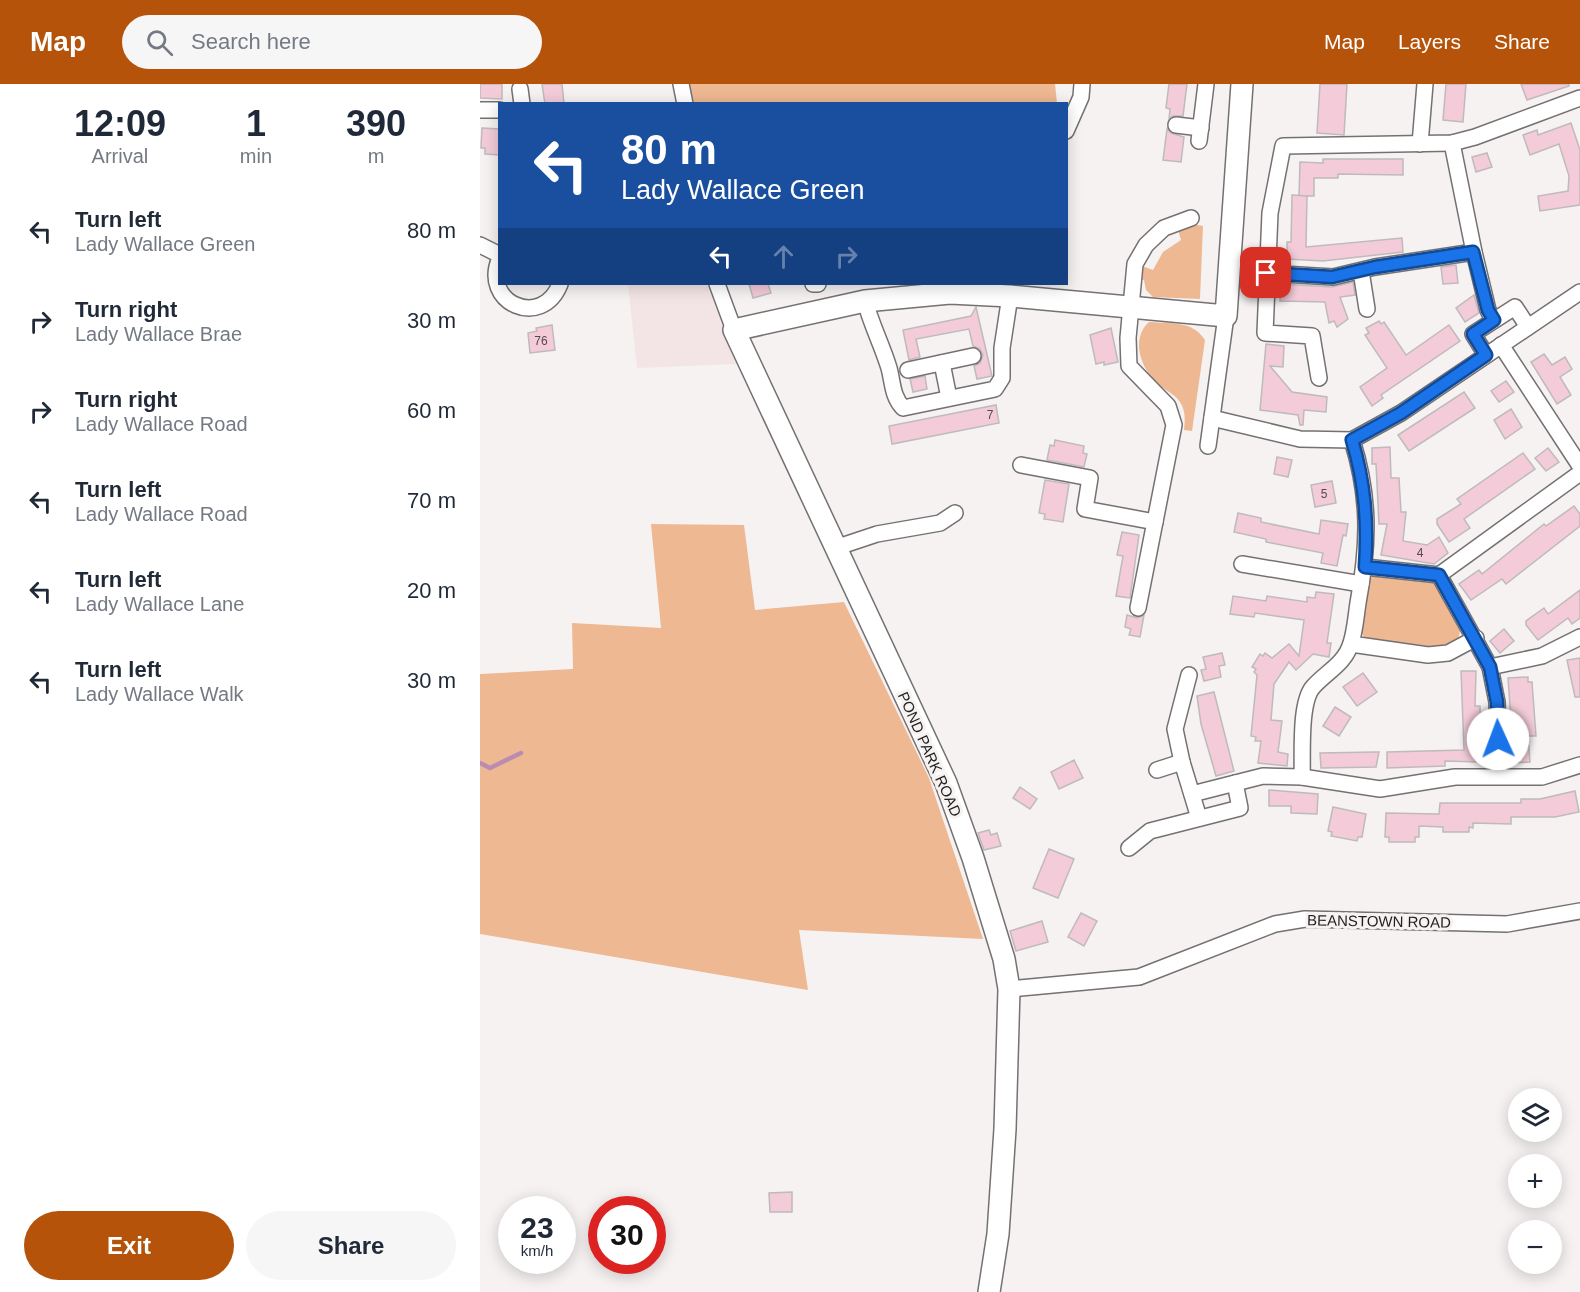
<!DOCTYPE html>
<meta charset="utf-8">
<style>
body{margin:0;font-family:Arial,sans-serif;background:#f6f6f7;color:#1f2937;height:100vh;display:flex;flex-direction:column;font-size:22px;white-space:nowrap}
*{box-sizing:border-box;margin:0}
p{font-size:20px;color:#747a83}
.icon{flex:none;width:33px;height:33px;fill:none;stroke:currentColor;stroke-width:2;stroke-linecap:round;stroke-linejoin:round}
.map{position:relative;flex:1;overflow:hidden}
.details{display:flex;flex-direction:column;background:#fff;width:480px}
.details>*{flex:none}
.top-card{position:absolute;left:18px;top:18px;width:570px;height:183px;border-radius:0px;box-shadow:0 3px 15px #0003;background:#1a4fa0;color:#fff;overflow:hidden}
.controls{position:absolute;left:1028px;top:1004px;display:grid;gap:12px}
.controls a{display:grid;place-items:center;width:54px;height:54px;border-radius:50%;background:#fff;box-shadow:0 3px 15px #0003;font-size:30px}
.speed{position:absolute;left:18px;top:1112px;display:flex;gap:12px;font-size:30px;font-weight:700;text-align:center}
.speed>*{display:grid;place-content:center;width:78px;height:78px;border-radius:50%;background:#fff;box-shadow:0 3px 15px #0003;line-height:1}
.speed small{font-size:15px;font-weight:400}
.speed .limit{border:9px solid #d22;background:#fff;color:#111}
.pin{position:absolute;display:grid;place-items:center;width:51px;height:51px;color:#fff;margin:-26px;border-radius:12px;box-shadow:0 3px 9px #0006}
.me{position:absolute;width:66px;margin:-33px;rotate:358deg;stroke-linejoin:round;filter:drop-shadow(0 0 4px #0008)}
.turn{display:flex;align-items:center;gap:21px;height:126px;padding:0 24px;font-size:27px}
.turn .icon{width:78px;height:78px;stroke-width:2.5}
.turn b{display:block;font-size:42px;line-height:51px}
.lanes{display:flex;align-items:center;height:57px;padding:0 24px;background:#0003;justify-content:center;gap:30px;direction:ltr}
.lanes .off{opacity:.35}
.eta{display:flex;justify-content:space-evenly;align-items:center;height:102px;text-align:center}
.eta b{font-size:36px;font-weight:700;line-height:42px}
.button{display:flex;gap:12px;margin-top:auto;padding:12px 24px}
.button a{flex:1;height:69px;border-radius:36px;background:#b45309;color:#fff;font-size:24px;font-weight:700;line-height:69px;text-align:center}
.button a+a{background:#f6f6f7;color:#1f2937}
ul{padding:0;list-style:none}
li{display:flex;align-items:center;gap:18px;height:90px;padding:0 24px}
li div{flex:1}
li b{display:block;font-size:22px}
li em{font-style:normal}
header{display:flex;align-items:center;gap:36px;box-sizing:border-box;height:84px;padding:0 30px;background:#b45309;color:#fff}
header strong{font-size:28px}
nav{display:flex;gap:33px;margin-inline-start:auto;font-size:21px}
.search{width:420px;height:54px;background:#f6f6f7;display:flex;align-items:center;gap:15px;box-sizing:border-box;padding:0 21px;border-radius:33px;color:#747a83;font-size:22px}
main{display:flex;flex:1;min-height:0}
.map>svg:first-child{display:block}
.built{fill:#f3e5e5}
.green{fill:#eeb892}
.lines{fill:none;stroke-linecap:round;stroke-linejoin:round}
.stream{stroke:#ba8db0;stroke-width:4.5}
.building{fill:#f3cbd9;stroke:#bfbabc;stroke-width:1.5}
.minor-casing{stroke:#757071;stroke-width:18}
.secondary-casing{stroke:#757071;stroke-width:24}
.minor{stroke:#fff;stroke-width:15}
.secondary{stroke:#fff;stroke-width:21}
.route-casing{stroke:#114b97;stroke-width:15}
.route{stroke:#1a73e8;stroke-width:10}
.labels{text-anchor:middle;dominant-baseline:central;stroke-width:6;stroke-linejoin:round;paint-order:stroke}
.number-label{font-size:12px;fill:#55494d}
.street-label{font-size:15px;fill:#201e1e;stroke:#f6f2f2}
</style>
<header>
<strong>Map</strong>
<div class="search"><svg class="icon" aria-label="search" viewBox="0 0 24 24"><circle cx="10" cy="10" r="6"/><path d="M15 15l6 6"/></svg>Search here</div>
<nav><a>Map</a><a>Layers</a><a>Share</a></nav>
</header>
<main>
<section class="details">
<div class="eta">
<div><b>12:09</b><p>Arrival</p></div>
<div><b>1</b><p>min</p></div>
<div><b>390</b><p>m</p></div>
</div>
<ul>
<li><svg class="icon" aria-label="left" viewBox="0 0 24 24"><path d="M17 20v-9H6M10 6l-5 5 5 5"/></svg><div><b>Turn left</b><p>Lady Wallace Green</p></div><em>80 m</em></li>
<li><svg class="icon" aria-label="right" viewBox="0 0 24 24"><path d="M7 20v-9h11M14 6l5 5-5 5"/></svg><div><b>Turn right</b><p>Lady Wallace Brae</p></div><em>30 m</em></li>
<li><svg class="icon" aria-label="right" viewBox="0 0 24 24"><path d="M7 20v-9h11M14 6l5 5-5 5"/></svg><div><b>Turn right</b><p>Lady Wallace Road</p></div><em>60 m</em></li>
<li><svg class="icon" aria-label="left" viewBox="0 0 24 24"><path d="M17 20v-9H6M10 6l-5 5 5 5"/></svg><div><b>Turn left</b><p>Lady Wallace Road</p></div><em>70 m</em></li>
<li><svg class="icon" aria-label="left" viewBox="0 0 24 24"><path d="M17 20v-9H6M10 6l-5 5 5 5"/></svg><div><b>Turn left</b><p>Lady Wallace Lane</p></div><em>20 m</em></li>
<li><svg class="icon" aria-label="left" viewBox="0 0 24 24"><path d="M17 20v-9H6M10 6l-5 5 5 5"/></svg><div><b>Turn left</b><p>Lady Wallace Walk</p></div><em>30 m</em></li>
</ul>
<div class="button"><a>Exit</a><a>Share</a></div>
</section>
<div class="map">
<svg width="1100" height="1208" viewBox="0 0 1100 1208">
<rect width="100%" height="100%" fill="#f6f2f2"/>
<path class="built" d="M 148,200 L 227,200 L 257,280 L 157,284 Z"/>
<g class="green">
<path d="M 209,0 L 575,0 L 577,19 L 213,19 Z"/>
<path d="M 711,140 L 723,142 L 720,215 L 673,213 L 666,206 L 664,196 L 660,195 L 662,182 L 673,186 L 683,168 L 701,156 L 698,146 Z"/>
<path d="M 669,238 C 691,240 712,236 725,256 L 712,347 L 704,346 C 705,337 706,327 700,318 C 695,310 686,307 678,300 C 661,285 650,255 669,238 Z"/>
<path d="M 171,440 L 264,441 L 275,526 L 364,518 L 449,694 L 503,855 L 319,846 L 328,906 L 0,850 L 0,590 L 93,585 L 92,539 L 181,544 Z"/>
<path d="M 899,488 L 955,498 L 980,547 L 978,556 L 954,564 L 940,564 L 886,556 L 880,546 L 886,496 Z"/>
</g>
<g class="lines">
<path class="stream" d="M 0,679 L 10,684 L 41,669"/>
</g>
<g class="building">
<path d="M 0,0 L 22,0 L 22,15 L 0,14 Z"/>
<path d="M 62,0 L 82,0 L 84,20 L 65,20 Z"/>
<path d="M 689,0 L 707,0 L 703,32 L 693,32 L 689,35 L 690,25 L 686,24 Z"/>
<path d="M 840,0 L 867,0 L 864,51 L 837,49 Z"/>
<path d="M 966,0 L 986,0 L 983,38 L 963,36 Z"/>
<path d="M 1041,0 L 1089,0 L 1089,2 L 1047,16 Z"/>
<path d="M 1091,39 L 1100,66 L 1100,121 L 1060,127 L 1058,112 L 1088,107 L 1089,92 L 1079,60 L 1050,71 L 1043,51 L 1057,46 L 1058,51 Z"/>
<path d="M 2,44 L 20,45 L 20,71 L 5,70 L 5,64 L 1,64 Z"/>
<path d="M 687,45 L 691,49 L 704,53 L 701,78 L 683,76 Z"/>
<path d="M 1007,69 L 1012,83 L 996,88 L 992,73 Z"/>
<path d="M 843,75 L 923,75 L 923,91 L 858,90 L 858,94 L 834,94 L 834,112 L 819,112 L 820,78 L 843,79 Z"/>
<path d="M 812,111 L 827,112 L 826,163 L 922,154 L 923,168 L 843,177 L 807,175 L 807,158 L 811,158 Z"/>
<path d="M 976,181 L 978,199 L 963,200 L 961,183 Z"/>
<path d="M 873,198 L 875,211 L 860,213 L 868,235 L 857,243 L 854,237 L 849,239 L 845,218 L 800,217 L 801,200 L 852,203 Z"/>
<path d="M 269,200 L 288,200 L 291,209 L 273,214 Z"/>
<path d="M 994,211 L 999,229 L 985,238 L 976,224 Z"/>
<path d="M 496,223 L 512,292 L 497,295 L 494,282 L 500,279 L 503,271 L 500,265 L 493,262 L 489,245 L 436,255 L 440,273 L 429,276 L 423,246 L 491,232 Z"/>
<path d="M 899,237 L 901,240 L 904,238 L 926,271 L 969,241 L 980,257 L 901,311 L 903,314 L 892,322 L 880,303 L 907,284 L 885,251 L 889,249 L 886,244 Z"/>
<path d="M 72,241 L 75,266 L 50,269 L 48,249 L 57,247 L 56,244 Z"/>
<path d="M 631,244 L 638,278 L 624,281 L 624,278 L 616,280 L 610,251 Z"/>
<path d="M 786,260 L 804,262 L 803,283 L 790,282 L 812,308 L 847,313 L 846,328 L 824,326 L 823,341 L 820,341 L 818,331 L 780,326 Z"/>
<path d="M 1064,270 L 1072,281 L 1085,273 L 1092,285 L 1080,293 L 1091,311 L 1077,320 L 1051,278 Z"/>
<path d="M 445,292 L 447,305 L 433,308 L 430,295 Z"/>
<path d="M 1026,297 L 1034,308 L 1019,318 L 1011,307 Z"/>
<path d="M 984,308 L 995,324 L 929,367 L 918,351 Z"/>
<path d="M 516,321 L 519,339 L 412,360 L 409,342 Z"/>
<path d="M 1031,325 L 1042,343 L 1025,355 L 1014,336 Z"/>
<path d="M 575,356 L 604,362 L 603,369 L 607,370 L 604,383 L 567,376 L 570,361 L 574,362 Z"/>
<path d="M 910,363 L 911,394 L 919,394 L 921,428 L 926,428 L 923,457 L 947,461 L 959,453 L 968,469 L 954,480 L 901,471 L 907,440 L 899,440 L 896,380 L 892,380 L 892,364 Z"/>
<path d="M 1068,364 L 1079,378 L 1066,387 L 1055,374 Z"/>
<path d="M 1043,369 L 1055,385 L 984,435 L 990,444 L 969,458 L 957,440 L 957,435 L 981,420 L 977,415 Z"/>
<path d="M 797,373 L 812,376 L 808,393 L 794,390 Z"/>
<path d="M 565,396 L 589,400 L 583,438 L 564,435 L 565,430 L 559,429 Z"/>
<path d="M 852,397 L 856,419 L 835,423 L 831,401 Z"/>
<path d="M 1094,422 L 1100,430 L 1100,442 L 1026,500 L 1022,495 L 991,516 L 979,500 L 999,486 L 1002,490 L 1064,440 L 1066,442 Z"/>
<path d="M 758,429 L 781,434 L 781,438 L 839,450 L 841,436 L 868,440 L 866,452 L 863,451 L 857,482 L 841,479 L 843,469 L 786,458 L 786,455 L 754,448 Z"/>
<path d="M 642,448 L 659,451 L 650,514 L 636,512 L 643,472 L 637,471 Z"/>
<path d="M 1100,506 L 1100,534 L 1092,540 L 1088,534 L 1058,556 L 1046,541 L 1046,537 L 1064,524 L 1068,530 Z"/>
<path d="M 836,508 L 854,510 L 847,559 L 851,559 L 849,573 L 833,570 L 816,586 L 809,578 L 794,600 L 791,636 L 802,637 L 798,668 L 808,670 L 807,682 L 778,679 L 781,657 L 775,657 L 776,653 L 771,652 L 777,591 L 774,588 L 776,585 L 772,583 L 780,570 L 783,572 L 785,569 L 792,574 L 809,560 L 819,572 L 824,536 L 775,529 L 774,533 L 750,530 L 753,512 L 786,517 L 787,512 L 827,518 L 827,513 L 835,514 Z"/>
<path d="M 647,531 L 657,534 L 664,531 L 660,553 L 649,551 L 651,545 L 645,543 Z"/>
<path d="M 1024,545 L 1034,557 L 1020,569 L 1010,557 Z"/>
<path d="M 742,569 L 745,581 L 739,582 L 741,593 L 724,597 L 721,586 L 726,585 L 723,573 Z"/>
<path d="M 1100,574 L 1100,613 L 1095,613 L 1087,576 Z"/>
<path d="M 981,587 L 996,587 L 995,622 L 1000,622 L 1001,678 L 965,677 L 965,682 L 907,684 L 907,668 L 984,666 Z"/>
<path d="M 883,589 L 897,608 L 877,622 L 863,603 Z"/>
<path d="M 1048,593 L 1048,598 L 1052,598 L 1056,652 L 1048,652 L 1050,678 L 1032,679 L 1031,663 L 1033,663 L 1028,594 Z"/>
<path d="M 734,608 L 754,687 L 736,692 L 721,640 L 717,612 Z"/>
<path d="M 855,623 L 871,633 L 859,652 L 843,642 Z"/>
<path d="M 895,668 L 899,668 L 896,683 L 841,684 L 840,669 Z"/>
<path d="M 594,676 L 603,694 L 579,705 L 571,688 Z"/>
<path d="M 540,703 L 557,715 L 550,725 L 533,714 Z"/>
<path d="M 789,706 L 838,710 L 837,730 L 811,729 L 811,722 L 789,722 Z"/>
<path d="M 1095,707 L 1099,728 L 1075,733 L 1031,733 L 1031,740 L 993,739 L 993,744 L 989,743 L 989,748 L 963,748 L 963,743 L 939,742 L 939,753 L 935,753 L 935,758 L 909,758 L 909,753 L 905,753 L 906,729 L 959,730 L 960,719 L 1041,719 L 1041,715 L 1060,715 Z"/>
<path d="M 853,723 L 886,730 L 882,753 L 878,753 L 877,757 L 851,752 L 852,748 L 848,747 Z"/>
<path d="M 509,746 L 511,751 L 517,749 L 521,762 L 504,766 L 498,749 Z"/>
<path d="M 569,765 L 594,775 L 578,814 L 553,804 Z"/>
<path d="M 601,829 L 617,837 L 604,862 L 588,853 Z"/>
<path d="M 562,837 L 568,858 L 536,867 L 530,847 Z"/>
<path d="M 312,1108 L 312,1128 L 290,1128 L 289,1109 Z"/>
</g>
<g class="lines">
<g class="minor-casing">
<g id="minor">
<path d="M 201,0 L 205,20"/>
<path d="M 40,5 L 42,20"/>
<path d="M 0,26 L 20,26"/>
<path d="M 696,41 L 721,44"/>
<path d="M 586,47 L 601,13 L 602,0"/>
<path d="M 719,57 L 726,0"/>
<path d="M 972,59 L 994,168 L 1008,226 L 1013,236"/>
<path d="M 940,60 L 945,0"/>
<path d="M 0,161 L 20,171"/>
<path d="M 20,174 C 0,219 62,246 80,200"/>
<path d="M 881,187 L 887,225"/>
<path d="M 786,189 L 853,193 L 895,183 L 994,168"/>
<path d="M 237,200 L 254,246"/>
<path d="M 333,200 L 338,200"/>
<path d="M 385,217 C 391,240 402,261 409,284 C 413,299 412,312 423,324 L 515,305 L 522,294 L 522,264 L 530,212"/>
<path d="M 1021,261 L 1100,382"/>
<path d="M 1006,271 L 993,250 L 1035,223 L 1048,243"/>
<path d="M 462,279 L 469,314"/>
<path d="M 428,286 L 493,272"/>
<path d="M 839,294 L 832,252 L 785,249 L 790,129 L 803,62 L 972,59 L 995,53 L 1100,14"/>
<path d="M 732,334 L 820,355 L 872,356 L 921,329 L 1100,208"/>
<path d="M 728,362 L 746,232"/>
<path d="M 541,381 L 610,394 L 605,425 L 675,438"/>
<path d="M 355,464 L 397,450 L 460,439 L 475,429"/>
<path d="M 762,480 L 881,500"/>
<path d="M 885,483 L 959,491"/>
<path d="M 959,491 L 1010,583 L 1017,618 L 1019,691"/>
<path d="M 959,491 L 1100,389"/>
<path d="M 658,524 L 694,341 L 688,322 L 649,282 L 648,254 L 655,180 L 666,161 L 684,144 L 711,134"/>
<path d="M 871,560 L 948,571 L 968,569 L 996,554"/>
<path d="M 1010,583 L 1062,572 L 1100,553"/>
<path d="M 709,591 L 695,645 L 702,678 L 719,734"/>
<path d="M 677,686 L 702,678"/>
<path d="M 822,693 C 823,672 819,619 833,603 C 846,588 865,580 871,559 C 875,547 876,532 878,519 C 889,460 890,413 872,356"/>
<path d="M 712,710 L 783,692 L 822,693 L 900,705 L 975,693 L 1062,693 L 1100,681"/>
<path d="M 649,764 L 670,747 L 760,724 L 755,699"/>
<path d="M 529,905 L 659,893 L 795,840 L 825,835 L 1027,840 L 1100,827"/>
</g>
</g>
<g class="secondary-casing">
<path id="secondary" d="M 509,1208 L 518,1150 L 525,1045 L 529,905 L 524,875 L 493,774 L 466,699 L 254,246 L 385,217 L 470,209 L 530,212 L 746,232 L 762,0"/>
</g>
<use href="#minor" class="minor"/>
<use href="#secondary" class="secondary"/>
</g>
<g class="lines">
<g class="route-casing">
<path id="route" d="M 786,189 L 852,193 L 895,183 L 993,168 L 1008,226 L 1014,236 L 993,250 L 1006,271 L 921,329 L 872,356 C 885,399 888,438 885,483 L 959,491 L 1010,583 L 1017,618 L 1018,655"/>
</g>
<use href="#route" class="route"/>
</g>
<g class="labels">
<g class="number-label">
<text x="61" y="257">76</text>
<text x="510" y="331">7</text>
<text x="844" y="410">5</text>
<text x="940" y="469">4</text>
</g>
<g class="street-label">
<text transform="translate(450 670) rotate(66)">POND PARK ROAD</text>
<text transform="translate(899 837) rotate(1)">BEANSTOWN ROAD</text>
</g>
</g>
</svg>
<div class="controls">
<a><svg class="icon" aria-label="layers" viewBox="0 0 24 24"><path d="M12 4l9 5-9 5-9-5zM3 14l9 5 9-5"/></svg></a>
<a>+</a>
<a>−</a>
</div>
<div class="speed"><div>23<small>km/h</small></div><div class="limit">30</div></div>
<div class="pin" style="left:786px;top:189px;background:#d93025"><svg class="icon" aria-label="arrive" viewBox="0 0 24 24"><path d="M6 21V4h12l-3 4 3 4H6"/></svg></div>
<svg class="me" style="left:1018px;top:655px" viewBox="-20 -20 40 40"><circle r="19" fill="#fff"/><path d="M0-13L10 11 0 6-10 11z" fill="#1a73e8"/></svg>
<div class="top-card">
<div class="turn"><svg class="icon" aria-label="left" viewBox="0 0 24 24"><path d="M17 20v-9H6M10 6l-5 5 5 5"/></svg><div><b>80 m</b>Lady Wallace Green</div></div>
<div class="lanes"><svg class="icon" aria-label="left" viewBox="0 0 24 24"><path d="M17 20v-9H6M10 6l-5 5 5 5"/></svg><svg class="icon off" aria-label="ahead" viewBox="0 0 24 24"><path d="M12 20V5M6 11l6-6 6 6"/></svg><svg class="icon off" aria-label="right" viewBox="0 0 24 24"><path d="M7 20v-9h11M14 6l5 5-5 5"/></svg></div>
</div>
</div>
</main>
